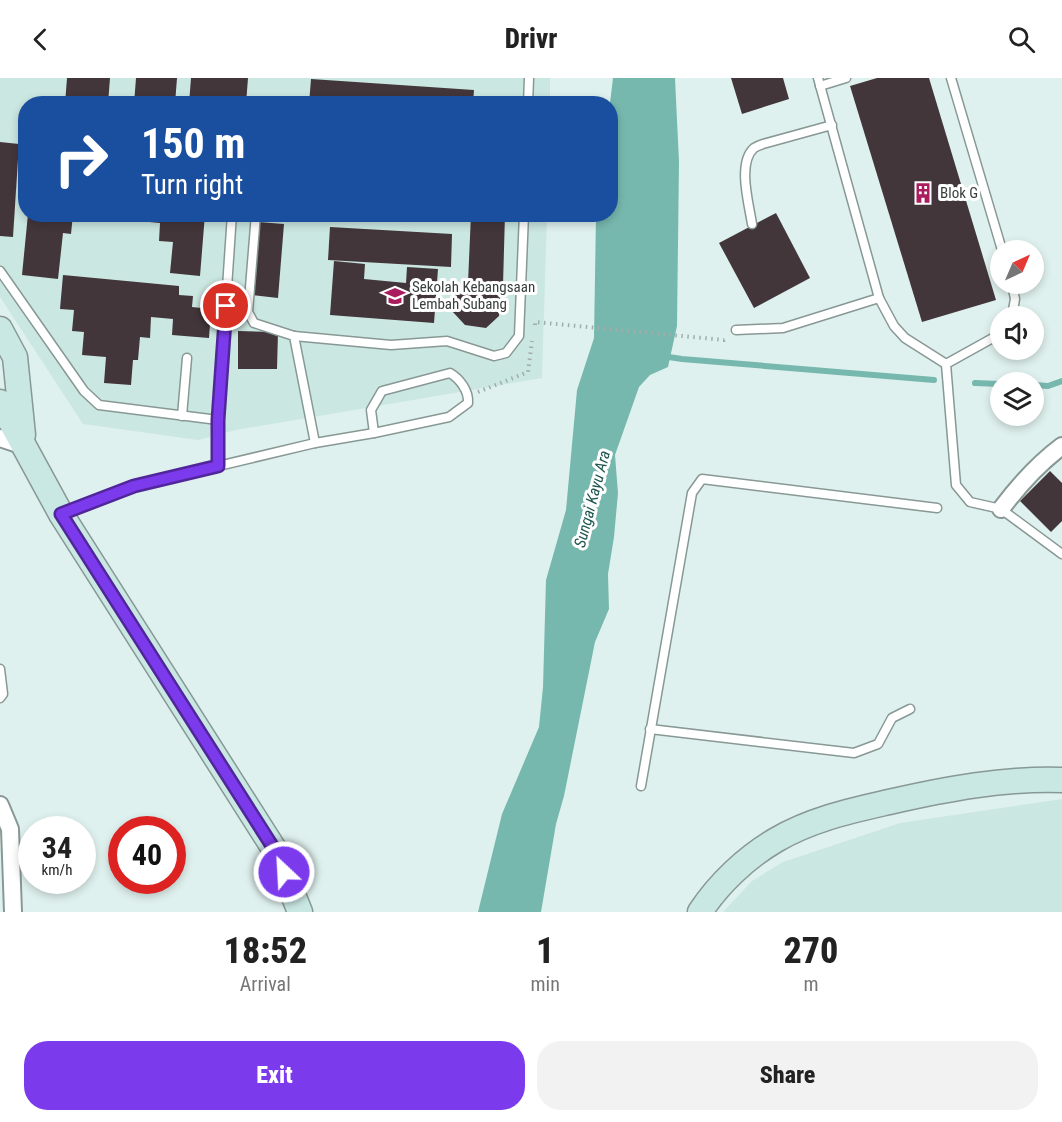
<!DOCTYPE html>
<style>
body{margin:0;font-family:"Roboto Condensed",sans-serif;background:#f2f2f2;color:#222;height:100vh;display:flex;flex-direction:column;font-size:22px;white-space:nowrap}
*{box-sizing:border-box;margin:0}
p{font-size:20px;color:#767676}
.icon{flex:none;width:33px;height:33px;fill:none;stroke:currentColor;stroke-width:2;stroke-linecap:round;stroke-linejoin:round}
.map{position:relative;height:834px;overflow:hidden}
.details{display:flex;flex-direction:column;background:#fff;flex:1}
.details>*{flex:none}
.banner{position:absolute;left:18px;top:18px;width:600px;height:126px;border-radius:24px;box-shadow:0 3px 9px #0003;background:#1a4fa0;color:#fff;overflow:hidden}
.needle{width:39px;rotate:44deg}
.controls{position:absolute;left:990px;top:162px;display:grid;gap:12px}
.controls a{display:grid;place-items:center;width:54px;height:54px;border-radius:50%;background:#fff;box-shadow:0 3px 9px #0003;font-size:30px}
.speed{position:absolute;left:18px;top:738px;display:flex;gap:12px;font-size:30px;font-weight:700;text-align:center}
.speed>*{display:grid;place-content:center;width:78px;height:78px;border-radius:50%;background:#fff;box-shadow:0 3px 9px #0003;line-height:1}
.speed small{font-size:15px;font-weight:400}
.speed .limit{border:9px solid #d22;background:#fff;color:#111}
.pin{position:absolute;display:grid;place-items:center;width:51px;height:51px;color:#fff;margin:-26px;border:3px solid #fff;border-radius:50%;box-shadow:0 2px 6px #0007}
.me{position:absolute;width:66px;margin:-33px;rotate:335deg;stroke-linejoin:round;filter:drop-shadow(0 0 4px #0008)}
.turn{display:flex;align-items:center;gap:21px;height:126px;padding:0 24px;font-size:27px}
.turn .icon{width:78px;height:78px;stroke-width:2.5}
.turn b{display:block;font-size:42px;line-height:51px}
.eta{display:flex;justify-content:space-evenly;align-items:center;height:102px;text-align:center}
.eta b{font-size:36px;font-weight:800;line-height:42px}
.cta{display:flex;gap:12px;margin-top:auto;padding:12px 24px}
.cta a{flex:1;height:69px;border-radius:24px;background:#7c3aed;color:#fff;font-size:24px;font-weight:800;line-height:69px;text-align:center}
.cta a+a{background:#f2f2f2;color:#222}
header{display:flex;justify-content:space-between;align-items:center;height:78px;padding:0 24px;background:#fff;font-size:27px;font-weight:800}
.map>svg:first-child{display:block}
.built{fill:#cbe7e2}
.water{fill:#77b8ae}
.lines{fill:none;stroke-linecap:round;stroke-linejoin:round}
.stream{stroke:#77b8ae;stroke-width:6}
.building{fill:#43363a}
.lane-casing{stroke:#889895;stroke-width:11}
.street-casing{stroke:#889895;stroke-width:20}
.secondary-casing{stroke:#889895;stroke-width:27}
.path{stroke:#9fadab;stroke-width:4;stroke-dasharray:1.5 4.5;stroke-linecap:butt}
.lane{stroke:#fff;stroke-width:8}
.street{stroke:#fff;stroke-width:16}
.secondary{stroke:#c9e7e3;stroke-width:24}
.route-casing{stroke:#51269a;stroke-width:15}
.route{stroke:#7c3aed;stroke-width:10}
.labels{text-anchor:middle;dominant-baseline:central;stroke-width:6;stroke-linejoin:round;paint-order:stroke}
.poi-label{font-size:15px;fill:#383f3d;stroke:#fff;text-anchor:start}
.water-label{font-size:16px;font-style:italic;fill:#205750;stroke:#fff}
</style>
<header><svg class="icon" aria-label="back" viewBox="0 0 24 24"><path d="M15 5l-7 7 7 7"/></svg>Drivr<svg class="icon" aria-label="search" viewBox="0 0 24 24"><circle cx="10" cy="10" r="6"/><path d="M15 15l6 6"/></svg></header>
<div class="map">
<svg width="1062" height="834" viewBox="0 0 1062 834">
<rect width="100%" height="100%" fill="#dff1ee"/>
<g class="built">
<path d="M 0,0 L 550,0 L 550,25 L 26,26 L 26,136 L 547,137 L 542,300 L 236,352 L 198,362 L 83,346 L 0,219 Z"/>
<path d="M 1062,721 L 1062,834 L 723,834 L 752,803 L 783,784 L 900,745 Z"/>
</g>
<path class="water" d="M 613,0 L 675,0 L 679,84 L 677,248 L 668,289 L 650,297 L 639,309 L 615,377 L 618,415 L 614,459 L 608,496 L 609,531 L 595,564 L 564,718 L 556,746 L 541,834 L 478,834 L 502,736 L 539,649 L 543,609 L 546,502 L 566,432 L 577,312 L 594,260 L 596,137 L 610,136 L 610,25 Z"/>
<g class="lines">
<g class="stream">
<path d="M 662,278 L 682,281 L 934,302"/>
<path d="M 975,305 L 1000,306"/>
<path d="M 1034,307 L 1048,308 L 1062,303"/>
</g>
</g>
<g class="building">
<path d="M 67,0 L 110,0 L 108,26 L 65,26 Z"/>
<path d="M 136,0 L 177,0 L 175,26 L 134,26 Z"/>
<path d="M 191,0 L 248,0 L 246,26 L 189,26 Z"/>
<path d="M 731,0 L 783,0 L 789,21 L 742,36 Z"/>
<path d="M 877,0 L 929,0 L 996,222 L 922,244 L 850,8 Z"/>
<path d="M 311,1 L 474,12 L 473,26 L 309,26 Z"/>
<path d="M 0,64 L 19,66 L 13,159 L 0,158 Z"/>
<path d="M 776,135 L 810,200 L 754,230 L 719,165 Z"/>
<path d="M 28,136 L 73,136 L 71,156 L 63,155 L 58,201 L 22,197 Z"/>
<path d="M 91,136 L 124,136 L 123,141 L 91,138 Z"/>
<path d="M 128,136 L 205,136 L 200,198 L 170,195 L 173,164 L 159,163 L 160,145 L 127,142 Z"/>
<path d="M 471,136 L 505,136 L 503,207 L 468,205 Z"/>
<path d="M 258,144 L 284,146 L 278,220 L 252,217 Z"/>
<path d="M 330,149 L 452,156 L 451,189 L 328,182 Z"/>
<path d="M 334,183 L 365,186 L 364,201 L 406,205 L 407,189 L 438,191 L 434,245 L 330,237 Z"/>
<path d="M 63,197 L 179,208 L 179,217 L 193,218 L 192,229 L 211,231 L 209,260 L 172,257 L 173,241 L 151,239 L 150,260 L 140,259 L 138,282 L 133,282 L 131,307 L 104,305 L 106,279 L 82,277 L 84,254 L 72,253 L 74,232 L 60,231 Z"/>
<path d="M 467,208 L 490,209 L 500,220 L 499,238 L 486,250 L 465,247 L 451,232 L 453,218 Z"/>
<path d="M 238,253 L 278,254 L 277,291 L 238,291 Z"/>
<path d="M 1050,393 L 1062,405 L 1062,443 L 1051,454 L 1020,423 Z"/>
</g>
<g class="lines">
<g class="lane-casing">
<g id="lane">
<path d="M 818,0 L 879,220 L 894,248 L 905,260 L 946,286 L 1000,256"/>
<path d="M 951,0 L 1002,172"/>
<path d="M 820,8 L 846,0"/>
<path d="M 528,26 L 529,0"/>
<path d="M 256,136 L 248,234 L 254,245 L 294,258 L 315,365"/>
<path d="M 752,146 C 749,126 737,85 754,70 C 757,68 760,67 763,66 L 832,47"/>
<path d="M 0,193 L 84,313 L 99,327 L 218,342"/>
<path d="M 1012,206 L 1015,221 L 1012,238"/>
<path d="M 736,252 L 783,250 L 879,220"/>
<path d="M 294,258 L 391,267 L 447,263 L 494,278 L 506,275 L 519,258 L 524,136"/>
<path d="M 946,286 L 956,407 L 970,424 L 1001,431 L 1062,476"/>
<path d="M 450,295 C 460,301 469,313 468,325 L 449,339 L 374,355 L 371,332 L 382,313 Z"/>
<path d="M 182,338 L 187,280"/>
<path d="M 218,388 L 218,342 L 232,136"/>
<path d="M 64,435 L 134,408 L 315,365 L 374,355"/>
<path d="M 0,591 L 3,616 L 0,620"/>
<path d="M 650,651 L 854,675 L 878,666 L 892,640 L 910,631"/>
<path d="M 641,708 L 692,415 L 702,401 L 937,430"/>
</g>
</g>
<g class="street-casing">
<g id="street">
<path d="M 0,360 L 24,368"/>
<path d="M 1001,431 C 1019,407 1038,386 1062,368"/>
<path d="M 0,727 L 10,751 L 13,834"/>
</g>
</g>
<g class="secondary-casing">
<g id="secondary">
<path d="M 0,251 L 15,279 L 23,357"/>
<path d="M 0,324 L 61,436 L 276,774 L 300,834"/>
<path d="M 700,834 C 719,805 747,779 776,762 C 812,741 850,733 889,724 C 946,711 1004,700 1062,702"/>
</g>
</g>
<g class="path">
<path d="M 535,247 L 535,244 L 724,262 L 727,260"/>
<path d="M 478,314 L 528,294 L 532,263"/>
</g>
<use href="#lane" class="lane"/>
<use href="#street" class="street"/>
<use href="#secondary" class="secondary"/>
</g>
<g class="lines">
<g class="route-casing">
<path id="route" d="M 226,228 L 218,342 L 218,388 L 134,408 L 61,436 L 276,774 L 284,794"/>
</g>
<use href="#route" class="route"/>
</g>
<defs>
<g id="building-bare" transform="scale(1.62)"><path d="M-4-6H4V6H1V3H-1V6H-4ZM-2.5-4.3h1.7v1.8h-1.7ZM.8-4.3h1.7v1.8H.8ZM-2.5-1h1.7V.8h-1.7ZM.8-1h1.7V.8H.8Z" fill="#a91c5e" stroke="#fff" stroke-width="2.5" paint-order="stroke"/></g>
<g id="school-bare" transform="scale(1.62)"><path d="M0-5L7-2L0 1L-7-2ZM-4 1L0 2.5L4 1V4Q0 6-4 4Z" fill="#a91c5e" stroke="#fff" stroke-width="2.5" paint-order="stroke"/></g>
</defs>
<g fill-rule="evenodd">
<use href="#building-bare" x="923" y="115"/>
<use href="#school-bare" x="395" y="218"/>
</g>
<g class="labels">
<g class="poi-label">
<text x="940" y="115">Blok G</text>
<text x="412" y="209">Sekolah Kebangsaan<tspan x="412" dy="17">Lembah Subang</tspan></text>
</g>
<g class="water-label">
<text transform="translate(592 421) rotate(-75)">Sungai Kayu Ara</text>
</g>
</g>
</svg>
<div class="controls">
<a><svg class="needle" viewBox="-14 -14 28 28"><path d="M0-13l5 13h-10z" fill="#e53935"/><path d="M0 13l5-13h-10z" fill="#767676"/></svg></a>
<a><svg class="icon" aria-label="sound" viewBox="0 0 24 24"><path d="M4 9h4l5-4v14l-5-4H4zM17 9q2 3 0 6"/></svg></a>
<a><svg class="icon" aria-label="layers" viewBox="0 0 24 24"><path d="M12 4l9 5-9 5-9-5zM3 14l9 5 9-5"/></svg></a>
</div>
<div class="speed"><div>34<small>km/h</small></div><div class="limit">40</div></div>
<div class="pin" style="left:226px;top:228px;background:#d93025"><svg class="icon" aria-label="arrive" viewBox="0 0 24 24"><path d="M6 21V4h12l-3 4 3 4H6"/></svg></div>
<svg class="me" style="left:284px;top:794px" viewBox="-20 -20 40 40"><circle r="17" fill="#7c3aed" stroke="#fff" stroke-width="3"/><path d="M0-11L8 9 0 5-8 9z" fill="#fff"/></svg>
<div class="banner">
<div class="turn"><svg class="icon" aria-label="right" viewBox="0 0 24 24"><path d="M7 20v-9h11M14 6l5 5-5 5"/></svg><div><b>150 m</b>Turn right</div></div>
</div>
</div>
<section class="details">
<div class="eta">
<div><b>18:52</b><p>Arrival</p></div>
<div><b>1</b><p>min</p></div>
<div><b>270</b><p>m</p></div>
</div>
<div class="cta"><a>Exit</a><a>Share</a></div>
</section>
